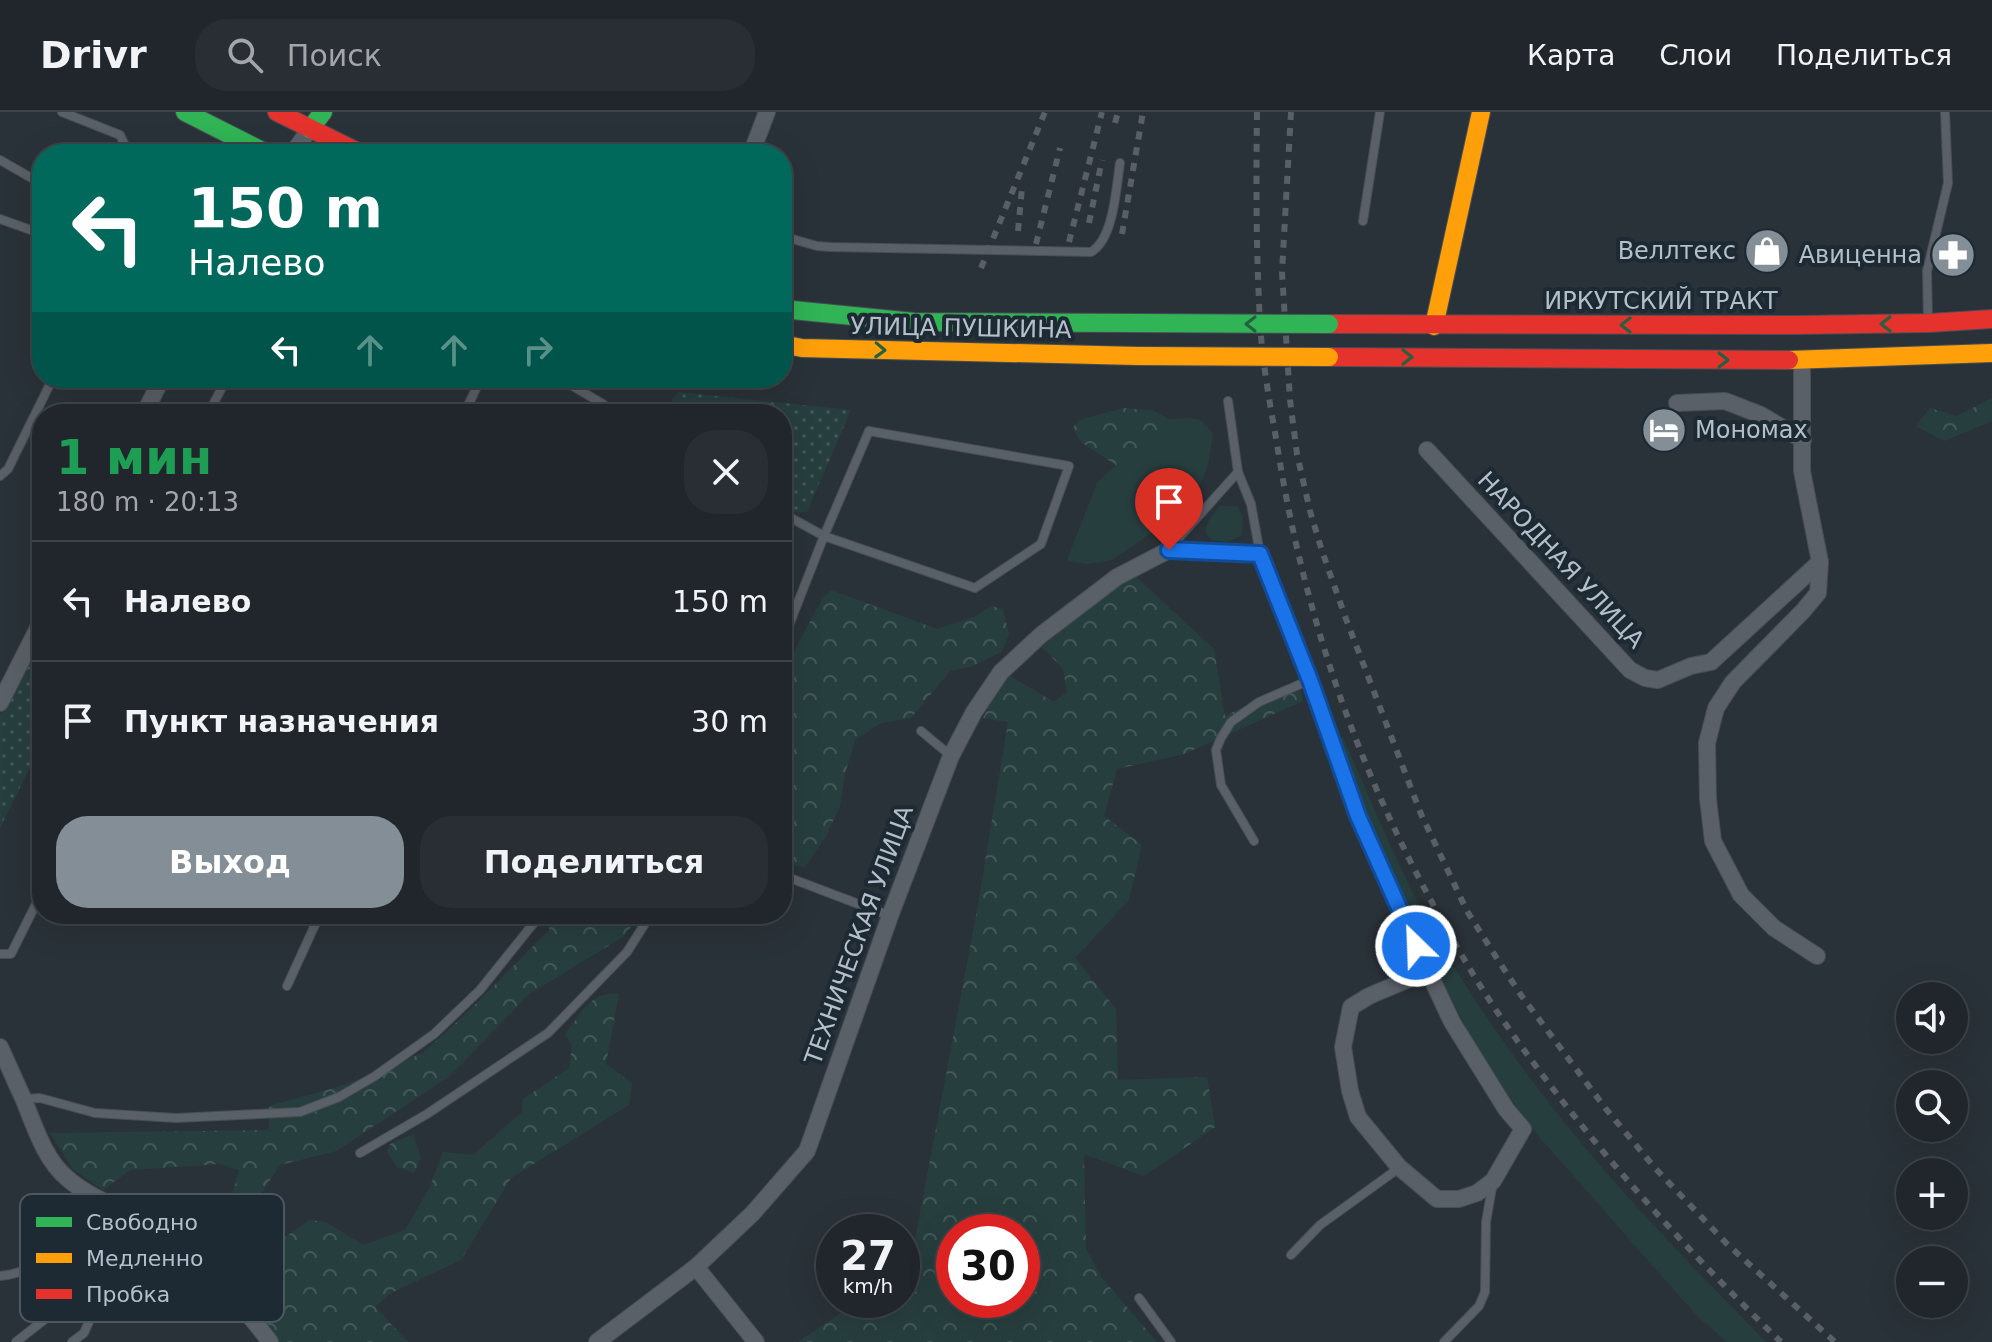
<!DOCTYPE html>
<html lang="ru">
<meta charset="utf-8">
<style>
body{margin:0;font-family:"DejaVu Sans",sans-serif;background:#282e33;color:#f1f3f6;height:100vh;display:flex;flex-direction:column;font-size:30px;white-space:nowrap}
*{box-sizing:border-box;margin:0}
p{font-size:26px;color:#a2a5a9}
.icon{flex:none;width:44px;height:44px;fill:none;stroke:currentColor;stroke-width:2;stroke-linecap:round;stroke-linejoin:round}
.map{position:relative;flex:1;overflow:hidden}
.sheet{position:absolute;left:32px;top:292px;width:760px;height:520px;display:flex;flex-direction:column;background:#20262b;border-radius:32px;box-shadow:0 8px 32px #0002,0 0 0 2px #3d4347}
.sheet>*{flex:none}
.top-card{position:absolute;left:32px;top:32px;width:760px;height:244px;border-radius:32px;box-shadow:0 8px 32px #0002,0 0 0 2px #3d4347;background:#00695c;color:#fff;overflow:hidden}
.controls{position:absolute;left:1896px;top:870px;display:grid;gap:16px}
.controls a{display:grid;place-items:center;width:72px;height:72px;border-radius:50%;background:#20262b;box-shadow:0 8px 32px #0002,0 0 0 2px #3d4347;font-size:40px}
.speed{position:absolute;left:816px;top:1102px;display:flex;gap:16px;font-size:40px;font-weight:700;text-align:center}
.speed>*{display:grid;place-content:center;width:104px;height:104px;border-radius:50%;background:#20262b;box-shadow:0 8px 32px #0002,0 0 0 2px #3d4347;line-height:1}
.speed small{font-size:20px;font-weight:400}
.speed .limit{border:12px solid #d22;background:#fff;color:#111}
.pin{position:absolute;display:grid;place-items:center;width:68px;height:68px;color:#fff;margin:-82px -34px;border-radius:50% 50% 50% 0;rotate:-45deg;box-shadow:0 0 8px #0007}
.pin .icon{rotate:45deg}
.me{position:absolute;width:88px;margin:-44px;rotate:336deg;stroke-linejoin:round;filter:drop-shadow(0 0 6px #0008)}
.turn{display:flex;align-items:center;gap:28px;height:168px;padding:0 24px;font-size:36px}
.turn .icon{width:104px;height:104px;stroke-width:2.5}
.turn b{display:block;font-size:56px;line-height:68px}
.lanes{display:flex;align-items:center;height:76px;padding:0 24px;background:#0003;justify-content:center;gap:40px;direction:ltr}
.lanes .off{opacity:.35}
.round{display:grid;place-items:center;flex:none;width:84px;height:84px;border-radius:32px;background:#282e33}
.overview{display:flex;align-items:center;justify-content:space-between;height:136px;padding:0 24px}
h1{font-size:48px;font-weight:700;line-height:60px;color:#1e9e55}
.cta{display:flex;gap:16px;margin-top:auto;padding:16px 24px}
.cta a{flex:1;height:92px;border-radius:32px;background:#848e97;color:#fff;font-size:32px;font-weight:700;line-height:92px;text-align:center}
.cta a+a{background:#282e33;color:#f1f3f6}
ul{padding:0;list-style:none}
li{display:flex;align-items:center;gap:24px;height:120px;padding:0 24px;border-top:2px solid #3d4347}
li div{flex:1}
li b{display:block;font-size:30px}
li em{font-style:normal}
header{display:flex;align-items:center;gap:48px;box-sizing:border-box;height:112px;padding:0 40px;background:#20262b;border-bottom:2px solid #3d4347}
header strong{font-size:38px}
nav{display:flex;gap:44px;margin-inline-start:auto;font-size:28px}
.search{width:560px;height:72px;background:#282e33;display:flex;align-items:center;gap:20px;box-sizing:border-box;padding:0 28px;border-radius:32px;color:#a2a5a9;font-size:30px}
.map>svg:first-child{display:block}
.green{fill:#273e3f}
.forest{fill:url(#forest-crowns);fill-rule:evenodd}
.park{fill:url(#park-dots)}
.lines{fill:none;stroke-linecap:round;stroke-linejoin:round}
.lane-casing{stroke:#484e54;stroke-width:10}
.street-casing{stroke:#484e54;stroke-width:18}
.fast-casing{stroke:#484e54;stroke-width:20}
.slow-casing{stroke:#484e54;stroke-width:20}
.jam-casing{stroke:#484e54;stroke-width:20}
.lane{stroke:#5a6067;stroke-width:8}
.street{stroke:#5a6067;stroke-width:16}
.fast{stroke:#30b455;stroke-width:18}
.slow{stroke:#ff9f0a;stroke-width:18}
.jam{stroke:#e5322d;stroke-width:18}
.rail{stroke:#595f64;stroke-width:6;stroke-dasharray:8 8;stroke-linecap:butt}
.fast-bridge-casing{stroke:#484f56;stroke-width:20;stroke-linecap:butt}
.slow-bridge-casing{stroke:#484f56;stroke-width:20;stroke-linecap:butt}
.fast-bridge{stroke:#30b455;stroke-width:18}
.slow-bridge{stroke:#ff9f0a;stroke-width:18}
.oneway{stroke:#256141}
.route-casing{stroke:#114b97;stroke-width:20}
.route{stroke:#1a73e8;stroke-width:14}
.labels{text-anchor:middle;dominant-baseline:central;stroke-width:8;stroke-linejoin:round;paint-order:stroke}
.poi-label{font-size:24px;fill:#b5bfca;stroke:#1d2a34;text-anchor:end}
.street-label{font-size:24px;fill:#b5bfca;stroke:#1d2a34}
.key{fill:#1d2a34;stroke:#4b5761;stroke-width:2}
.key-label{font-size:22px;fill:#b5bfca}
</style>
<header>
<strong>Drivr</strong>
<div class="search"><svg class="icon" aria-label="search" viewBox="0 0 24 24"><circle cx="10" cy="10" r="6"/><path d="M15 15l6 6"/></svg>Поиск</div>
<nav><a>Карта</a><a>Слои</a><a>Поделиться</a></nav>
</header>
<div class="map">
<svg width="1992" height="1230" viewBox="0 0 1992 1230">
<defs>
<pattern id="forest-crowns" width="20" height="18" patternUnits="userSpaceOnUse" patternTransform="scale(2)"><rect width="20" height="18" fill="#273e3f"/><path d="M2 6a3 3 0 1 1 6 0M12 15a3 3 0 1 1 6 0" fill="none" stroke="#445859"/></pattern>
<pattern id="park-dots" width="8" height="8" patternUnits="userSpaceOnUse" patternTransform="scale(2)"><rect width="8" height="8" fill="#273e3f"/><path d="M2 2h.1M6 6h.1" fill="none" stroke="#445859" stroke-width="1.8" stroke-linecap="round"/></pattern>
</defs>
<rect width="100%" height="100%" fill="#2a3239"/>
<g class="green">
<path d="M 1188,306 L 1201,308 L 1213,322 L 1208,353 L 1199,376 L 1183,399 L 1112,448 L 1087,452 L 1067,448 L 1097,371 L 1116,353 L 1142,340 L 1168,307 Z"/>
<path d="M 1220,394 L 1237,394 L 1243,405 L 1242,423 L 1228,430 L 1212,428 L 1205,420 L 1209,408 Z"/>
<path d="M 1343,625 C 1374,696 1403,768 1442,835 C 1495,924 1558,1007 1627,1084 C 1672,1134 1719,1182 1766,1230 L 1727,1230 L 1697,1204 L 1541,1027 L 1515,993 L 1477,936 L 1435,857 L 1365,703 L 1338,628 Z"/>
</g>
<g class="forest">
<path d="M 1992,286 L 1992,309 L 1944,329 L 1916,314 L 1930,296 L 1957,304 Z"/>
<path d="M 1124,296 L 1154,299 L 1168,307 L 1142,340 L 1116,353 L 1081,330 L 1073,316 L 1079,308 Z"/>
<path d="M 1132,461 L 1214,537 L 1225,604 L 1299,567 L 1303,589 L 1184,642 L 1117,657 L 1104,704 L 1142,733 L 1129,788 L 1075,846 L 1116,897 L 1118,968 L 1207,965 L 1215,1015 L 1144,1064 L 1084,1042 L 1086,1137 L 1101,1165 L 1157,1230 L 798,1230 L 860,1188 L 902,1188 L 902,1159 L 910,1154 L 978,793 L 1008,610 L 983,606 L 1005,561 L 1054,590 L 1067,580 L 1063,557 L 1042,535 ZM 954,1120 L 1022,1120 L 1022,1188 L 954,1188 Z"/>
<path d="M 831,478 L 937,517 L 974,505 L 991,494 L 1003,497 L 1009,523 L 1001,540 L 973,554 L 950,559 L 911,606 L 881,611 L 855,628 L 845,662 L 840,694 L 826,724 L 805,755 L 782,752 L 782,561 L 823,486 Z"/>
<path d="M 556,802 L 641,802 L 623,825 L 529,882 L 450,964 L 336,1039 L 280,1053 L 237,1118 L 232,1146 L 242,1157 L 309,1108 L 326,1110 L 363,1133 L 405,1118 L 429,1077 L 443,1040 L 473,1043 L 522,1000 L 523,987 L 569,956 L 572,934 L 565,922 C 581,902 590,879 619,882 L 606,952 L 632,971 L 629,993 L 511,1066 L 461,1148 L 391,1181 L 375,1195 L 408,1230 L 279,1230 C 260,1202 240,1176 214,1154 C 194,1137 170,1122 148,1107 L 157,1100 L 191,1105 L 210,1098 L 231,1088 L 239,1058 L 220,1052 L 130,1058 L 103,1078 L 73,1057 L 50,1021 L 269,1018 L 269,994 L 341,974 L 423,941 L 469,899 L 548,819 Z"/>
<path d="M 413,1022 L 421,1046 L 414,1061 L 397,1055 L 387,1040 L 390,1032 Z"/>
</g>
<g class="park">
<path d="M 678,280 L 851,298 L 807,400 L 798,401 L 782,392 L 782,302 L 663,302 Z"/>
<path d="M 42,520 L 42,631 L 0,716 L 0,603 Z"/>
</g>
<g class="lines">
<g class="lane-casing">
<g id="lane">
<path d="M 62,0 L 120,23 L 129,42"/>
<path d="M 0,48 L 42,72"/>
<path d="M 0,107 L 42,122"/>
<path d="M 1363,109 L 1380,0"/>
<path d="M 782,124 L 817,134 L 830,135 L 1091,140 C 1114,127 1116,76 1120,51"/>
<path d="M 1928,209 L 1927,159 L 1948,71 L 1945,0"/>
<path d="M 559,266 L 603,292 L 613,302"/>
<path d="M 1228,289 L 1238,360 L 1251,392 L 1260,442"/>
<path d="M 208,302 L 227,266"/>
<path d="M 464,302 L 481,266"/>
<path d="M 0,364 L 8,357 L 53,266"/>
<path d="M 782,401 L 824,424 L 869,319 L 1069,354 L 1041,432 L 975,476 L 824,424 L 782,531"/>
<path d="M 1169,437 L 1238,360"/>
<path d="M 921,619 L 951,644"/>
<path d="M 1254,729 L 1221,673 L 1216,638 L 1221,626 L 1231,610 L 1259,590 L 1310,568"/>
<path d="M 782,763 L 890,804"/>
<path d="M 0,842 L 11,842 L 42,780"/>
<path d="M 287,874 L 320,802"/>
<path d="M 24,987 L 40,986 L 95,1001 L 176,1006 L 300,1000 L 339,985 L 375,964 L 434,922 L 480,878 L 541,802"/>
<path d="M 360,1041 L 427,1002 L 548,921 L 627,840 L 651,802"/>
<path d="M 90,1119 L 166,1202"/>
<path d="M 1291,1143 L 1320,1113 L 1399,1056"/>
<path d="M 0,1164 C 34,1161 63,1138 90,1119 L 97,1087"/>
<path d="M 1139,1186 L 1171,1230"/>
<path d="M 16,1230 L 54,1200 L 75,1170 L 90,1119"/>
<path d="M 72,1230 L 84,1221 L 116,1148"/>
<path d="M 1444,1230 L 1479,1194 L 1485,1180 L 1486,1110 L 1493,1070"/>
</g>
</g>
<g class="street-casing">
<g id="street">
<path d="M 292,42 L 310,17"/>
<path d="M 751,42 L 767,0"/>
<path d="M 1802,248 L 1802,359 L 1820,450 L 1818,481 L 1803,499 L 1733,570 L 1716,596 L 1707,631 L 1708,687 L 1713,729 L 1741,783 L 1774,816 L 1817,844"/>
<path d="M 1677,291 L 1725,289 L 1761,303 L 1803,328"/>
<path d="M 144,302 L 162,266"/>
<path d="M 1427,338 L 1630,558 L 1645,566 L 1658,568 L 1691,554 L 1711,550 L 1820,450"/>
<path d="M 0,591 L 42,508"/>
<path d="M 0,935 C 8,952 15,969 23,986 C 34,1012 44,1047 67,1066 C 87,1084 113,1093 136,1106 C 190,1136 234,1181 270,1230"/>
<path d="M 696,1155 L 756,1230"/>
<path d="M 597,1230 L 696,1155 L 753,1101 L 807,1039 L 890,804 L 951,644 L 974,600 L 1001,560 L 1041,523 L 1117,465 L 1169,438 L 1260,442 L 1310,568 L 1358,704 L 1428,859 L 1452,910 L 1506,997 L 1523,1017 L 1493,1069 L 1477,1081 L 1459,1087 L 1437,1087 L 1399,1055 L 1358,1005 L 1350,979 L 1343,935 L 1351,895 L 1369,884 L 1428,859"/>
</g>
</g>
<g class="fast-casing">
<g id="fast">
<path d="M 185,0 L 268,42"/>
<path d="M 310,17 L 323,0"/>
<path d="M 782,197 L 914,210 L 1138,211"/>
</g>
</g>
<g class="slow-casing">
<g id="slow">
<path d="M 1434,214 L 1481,0"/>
<path d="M 782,232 L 802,236 L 1138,244"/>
<path d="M 1789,248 L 1992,241"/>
</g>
</g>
<g class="jam-casing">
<g id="jam">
<path d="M 277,0 L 362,42"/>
<path d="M 1329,212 L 1799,213 L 1929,211 L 1992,207"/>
<path d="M 1329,245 L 1789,248"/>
</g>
</g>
<use href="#lane" class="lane"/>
<use href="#street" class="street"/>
<use href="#fast" class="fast"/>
<use href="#slow" class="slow"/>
<use href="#jam" class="jam"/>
<g class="rail">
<path d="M 1257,0 C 1256,69 1256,139 1260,209 C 1262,250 1270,292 1277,332 C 1302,493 1352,642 1429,785 C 1451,825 1474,866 1500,904 C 1582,1023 1677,1129 1781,1230"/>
<path d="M 1291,0 L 1282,160 L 1290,288 L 1297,342 L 1310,399 L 1322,439 L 1346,507 L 1421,702 L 1467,799 L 1496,845 L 1521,883 L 1606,997 L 1655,1056 L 1727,1132 L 1835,1230"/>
<path d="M 1115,11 L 1118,0"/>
<path d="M 1089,111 L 1102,48"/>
<path d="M 1018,119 L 1022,76"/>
<path d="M 1122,122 L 1143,0"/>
<path d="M 1069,130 L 1102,0"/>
<path d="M 1036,132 L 1060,36"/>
<path d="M 981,156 L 1045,0"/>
</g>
<g class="fast-bridge-casing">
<path id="fast-bridge" d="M 1138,211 L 1329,212"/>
</g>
<g class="slow-bridge-casing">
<path id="slow-bridge" d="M 1138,244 L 1329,245"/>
</g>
<use href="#fast-bridge" class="fast-bridge"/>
<use href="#slow-bridge" class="slow-bridge"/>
</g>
<defs><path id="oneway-chevron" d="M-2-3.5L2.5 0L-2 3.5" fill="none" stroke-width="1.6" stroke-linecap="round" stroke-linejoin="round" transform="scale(2)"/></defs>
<g class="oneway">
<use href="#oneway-chevron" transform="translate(1251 212) rotate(-180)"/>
<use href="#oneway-chevron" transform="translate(1886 212) rotate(179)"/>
<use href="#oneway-chevron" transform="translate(1626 213) rotate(180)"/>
<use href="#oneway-chevron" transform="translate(880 238) rotate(2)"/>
<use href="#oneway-chevron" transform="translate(1407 245)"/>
<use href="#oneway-chevron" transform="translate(1723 248)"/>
</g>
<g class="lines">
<g class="route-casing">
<path id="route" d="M 1169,438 L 1260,442 L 1310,568 L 1358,704 L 1416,834"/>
</g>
<use href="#route" class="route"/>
</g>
<defs>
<g id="shop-disc" transform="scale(2.3)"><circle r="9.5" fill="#848e97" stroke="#1d2a34"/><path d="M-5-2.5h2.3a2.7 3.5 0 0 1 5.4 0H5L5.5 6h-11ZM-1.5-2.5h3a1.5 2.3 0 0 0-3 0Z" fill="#fff"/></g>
<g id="pharmacy-disc" transform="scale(2.3)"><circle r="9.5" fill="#848e97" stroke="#1d2a34"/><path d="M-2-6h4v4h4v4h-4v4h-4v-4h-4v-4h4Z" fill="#fff"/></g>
<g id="hotel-disc" transform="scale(2.3)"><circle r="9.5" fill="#848e97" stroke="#1d2a34"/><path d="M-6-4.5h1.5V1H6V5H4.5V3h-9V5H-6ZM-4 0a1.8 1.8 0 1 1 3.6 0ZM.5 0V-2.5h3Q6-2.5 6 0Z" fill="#fff"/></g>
</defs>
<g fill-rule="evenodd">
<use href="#shop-disc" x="1767" y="139"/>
<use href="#pharmacy-disc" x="1953" y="143"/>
<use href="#hotel-disc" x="1664" y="318"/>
</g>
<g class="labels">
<g class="poi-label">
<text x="1736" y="139">Веллтекс</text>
<text x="1922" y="143">Авиценна</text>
<text x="1695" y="318" text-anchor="start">Мономах</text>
</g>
<g class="street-label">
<text x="1661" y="189">ИРКУТСКИЙ ТРАКТ</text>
<text transform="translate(961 216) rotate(1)">УЛИЦА ПУШКИНА</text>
<text transform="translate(1561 448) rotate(47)">НАРОДНАЯ УЛИЦА</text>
<text transform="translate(859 823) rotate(-70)">ТЕХНИЧЕСКАЯ УЛИЦА</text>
</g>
</g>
<rect x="20" y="1082" width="264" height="128" rx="12" class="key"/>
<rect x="36" y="1105" width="36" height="10" fill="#30b455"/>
<rect x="36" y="1141" width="36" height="10" fill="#ff9f0a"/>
<rect x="36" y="1177" width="36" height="10" fill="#e5322d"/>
<g class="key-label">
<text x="86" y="1118">Свободно</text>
<text x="86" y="1154">Медленно</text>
<text x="86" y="1190">Пробка</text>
</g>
</svg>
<div class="controls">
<a><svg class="icon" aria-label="sound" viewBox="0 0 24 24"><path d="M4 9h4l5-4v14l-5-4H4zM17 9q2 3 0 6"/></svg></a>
<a><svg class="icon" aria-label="search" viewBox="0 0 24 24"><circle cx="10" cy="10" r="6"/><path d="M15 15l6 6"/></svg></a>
<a>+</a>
<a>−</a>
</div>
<div class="speed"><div>27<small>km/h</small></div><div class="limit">30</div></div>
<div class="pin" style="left:1169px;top:438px;background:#d93025"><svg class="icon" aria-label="arrive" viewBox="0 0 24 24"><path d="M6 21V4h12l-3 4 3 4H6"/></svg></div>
<svg class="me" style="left:1416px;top:834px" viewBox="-20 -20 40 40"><circle r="17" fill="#1a73e8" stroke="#fff" stroke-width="3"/><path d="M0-11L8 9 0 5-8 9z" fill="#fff"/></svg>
<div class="top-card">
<div class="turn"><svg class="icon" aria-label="left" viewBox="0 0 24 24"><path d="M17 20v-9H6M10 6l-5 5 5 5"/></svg><div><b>150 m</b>Налево</div></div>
<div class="lanes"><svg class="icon" aria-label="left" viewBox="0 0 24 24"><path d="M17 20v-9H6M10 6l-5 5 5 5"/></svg><svg class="icon off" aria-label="ahead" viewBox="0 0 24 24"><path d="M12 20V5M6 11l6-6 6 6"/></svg><svg class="icon off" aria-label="ahead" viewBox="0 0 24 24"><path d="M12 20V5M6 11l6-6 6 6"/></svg><svg class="icon off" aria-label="right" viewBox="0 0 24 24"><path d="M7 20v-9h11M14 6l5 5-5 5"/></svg></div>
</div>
<section class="sheet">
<div class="overview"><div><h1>1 мин</h1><p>180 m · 20:13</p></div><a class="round"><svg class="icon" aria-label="close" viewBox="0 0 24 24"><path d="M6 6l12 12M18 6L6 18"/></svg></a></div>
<ul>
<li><svg class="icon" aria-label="left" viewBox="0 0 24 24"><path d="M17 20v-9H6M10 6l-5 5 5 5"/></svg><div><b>Налево</b></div><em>150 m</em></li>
<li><svg class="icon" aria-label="arrive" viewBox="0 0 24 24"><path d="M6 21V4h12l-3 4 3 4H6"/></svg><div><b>Пункт назначения</b></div><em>30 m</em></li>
</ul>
<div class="cta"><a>Выход</a><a>Поделиться</a></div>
</section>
</div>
